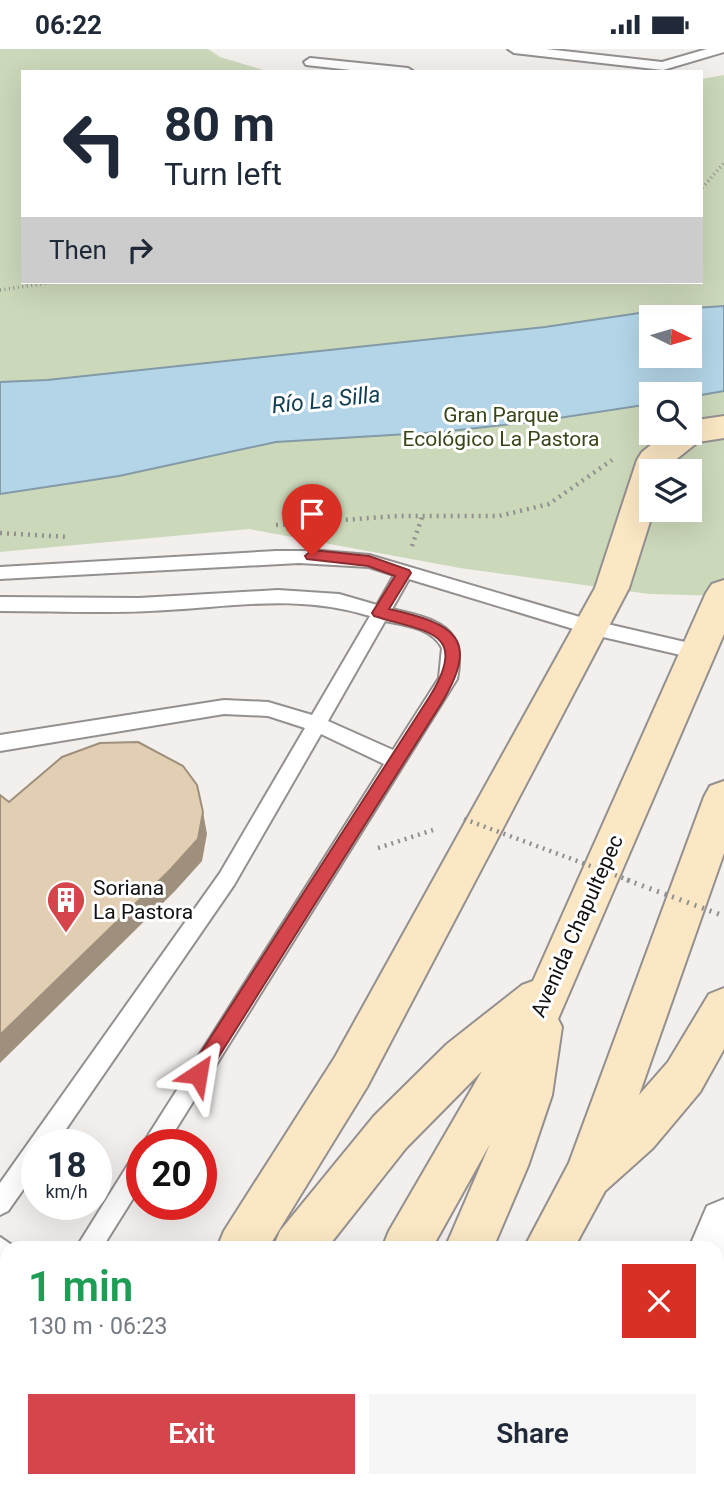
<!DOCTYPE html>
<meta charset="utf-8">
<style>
body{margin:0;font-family:Roboto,sans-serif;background:#f6f6f7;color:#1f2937;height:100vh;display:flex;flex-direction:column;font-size:26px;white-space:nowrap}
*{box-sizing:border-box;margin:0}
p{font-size:23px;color:#747a83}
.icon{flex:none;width:38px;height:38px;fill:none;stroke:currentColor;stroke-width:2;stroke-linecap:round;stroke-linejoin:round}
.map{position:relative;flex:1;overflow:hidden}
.sheet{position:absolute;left:0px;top:1192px;width:724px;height:247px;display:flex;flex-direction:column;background:#fff;border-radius:21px 21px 0 0;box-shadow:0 7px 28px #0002}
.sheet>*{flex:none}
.guide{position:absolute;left:21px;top:21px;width:682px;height:214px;border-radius:0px;box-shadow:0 7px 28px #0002;background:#fff;color:#1f2937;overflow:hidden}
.needle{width:46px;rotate:95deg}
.controls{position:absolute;left:639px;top:256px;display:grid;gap:14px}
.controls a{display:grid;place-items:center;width:63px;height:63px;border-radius:0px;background:#fff;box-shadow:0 7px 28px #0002;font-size:35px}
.speed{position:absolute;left:21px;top:1080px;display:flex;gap:14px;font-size:35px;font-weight:700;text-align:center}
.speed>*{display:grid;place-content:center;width:91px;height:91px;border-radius:50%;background:#fff;box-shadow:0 7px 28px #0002;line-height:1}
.speed small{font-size:18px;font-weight:400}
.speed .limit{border:10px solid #d22;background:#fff;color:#111}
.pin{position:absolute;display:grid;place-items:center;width:60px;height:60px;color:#fff;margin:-72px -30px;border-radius:50% 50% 50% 0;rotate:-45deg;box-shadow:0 0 7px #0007}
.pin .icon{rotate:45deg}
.me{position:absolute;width:77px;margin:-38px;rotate:33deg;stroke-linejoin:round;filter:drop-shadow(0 0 5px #0008)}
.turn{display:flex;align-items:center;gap:24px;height:147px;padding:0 28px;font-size:32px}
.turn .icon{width:91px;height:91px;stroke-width:2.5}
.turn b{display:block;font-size:49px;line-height:60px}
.then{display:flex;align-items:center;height:66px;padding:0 28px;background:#0003;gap:14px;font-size:26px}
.round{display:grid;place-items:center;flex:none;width:74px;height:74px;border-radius:0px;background:#f6f6f7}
.summary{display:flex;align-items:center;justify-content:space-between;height:119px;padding:0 28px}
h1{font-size:42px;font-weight:600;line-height:52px;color:#1e9e55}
.action{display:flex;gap:14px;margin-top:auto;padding:14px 28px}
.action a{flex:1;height:80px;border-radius:0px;background:#d5454c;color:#fff;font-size:28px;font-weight:600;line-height:80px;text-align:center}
.action a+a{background:#f6f6f7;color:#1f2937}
.status{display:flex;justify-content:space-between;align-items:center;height:49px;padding:0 35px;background:#fff;direction:ltr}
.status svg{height:19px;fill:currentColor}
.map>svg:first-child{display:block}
.green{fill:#ccd8ba;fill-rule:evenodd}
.water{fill:#b3d5e7;stroke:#839aa7;stroke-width:2;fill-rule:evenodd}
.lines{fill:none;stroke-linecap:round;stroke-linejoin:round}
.lane-casing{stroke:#93908f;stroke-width:4}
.street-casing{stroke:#93908f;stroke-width:4}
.secondary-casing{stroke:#93908f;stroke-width:4}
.path-far1{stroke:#92908e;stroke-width:3.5;stroke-dasharray:1 3.5;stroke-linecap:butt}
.path{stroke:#92908e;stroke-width:4.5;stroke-dasharray:2 5;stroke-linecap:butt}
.lane{fill:#fff;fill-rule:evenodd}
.street{fill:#fff;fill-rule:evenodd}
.secondary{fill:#fce7c4;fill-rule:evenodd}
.path-bridge-far1{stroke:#92908e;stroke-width:4.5;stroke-dasharray:2 5;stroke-linecap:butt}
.path-bridge{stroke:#92908e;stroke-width:5;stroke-dasharray:2 6;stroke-linecap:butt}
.shaded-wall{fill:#9e907d}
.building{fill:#e2ceb2;stroke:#9e907d;stroke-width:2}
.route{fill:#d5454c;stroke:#8a2d31;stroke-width:2}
.labels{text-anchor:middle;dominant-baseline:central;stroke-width:6;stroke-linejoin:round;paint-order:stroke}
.park-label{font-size:21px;fill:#374718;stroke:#fff}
.poi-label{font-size:21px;fill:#131211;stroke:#fff;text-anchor:start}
.street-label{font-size:21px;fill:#131211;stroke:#fff}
.water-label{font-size:23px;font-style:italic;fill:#103e51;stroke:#fff}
</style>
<div class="status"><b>06:22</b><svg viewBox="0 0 49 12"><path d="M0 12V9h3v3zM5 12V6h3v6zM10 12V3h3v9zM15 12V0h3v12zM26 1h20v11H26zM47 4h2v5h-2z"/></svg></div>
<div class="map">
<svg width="724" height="1438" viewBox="0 0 724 1438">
<rect width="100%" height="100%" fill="#f2efed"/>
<path class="green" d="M 0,0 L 208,0 L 220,8 L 270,23 L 23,23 L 23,233 L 702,233 L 702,30 L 724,26 L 724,547 L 649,545 L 460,519 L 249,480 L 0,503 ZM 651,268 L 690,268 L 690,306 L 651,306 ZM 651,345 L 690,345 L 690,383 L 651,383 ZM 651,422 L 690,422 L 690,460 L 651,460 Z"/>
<path class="water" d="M 724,257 L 724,342 L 690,348 L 690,345 L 651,345 L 651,355 L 539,372 L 441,383 L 276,393 L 119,427 L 0,445 L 0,333 L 47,331 L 545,278 L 653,262 ZM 651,268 L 690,268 L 690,306 L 651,306 Z"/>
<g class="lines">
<g class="lane-casing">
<g id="lane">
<path d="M 508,0 L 546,0 L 662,13 L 707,0 L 724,0 L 724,3 L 663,21 L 514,4 Z"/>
<path d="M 310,9 L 408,19 L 414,23 L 369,23 L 306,16 L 304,13 Z"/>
<path d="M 276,502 L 322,502 L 369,506 L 590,571 L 698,596 L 704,598 L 707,603 L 704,608 L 698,610 L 590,585 L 409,530 L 392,560 C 436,570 468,577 457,630 L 166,1096 L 142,1096 L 384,715 L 321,685 L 234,836 L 55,1096 L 37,1096 L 37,1121 L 8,1162 L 0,1166 L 0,1134 L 220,824 L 305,679 L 268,667 L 224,665 L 0,702 L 0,686 L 224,651 L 268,653 L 312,666 L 370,567 C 299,545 238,557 167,561 C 111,565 56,562 0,562 L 0,548 L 139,549 L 278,541 L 339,545 L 377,556 L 394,526 L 369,518 L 299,514 L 0,530 L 0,518 ZM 385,572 C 405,576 432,579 442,599 L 439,629 L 393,701 L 328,672 Z"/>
<path d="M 142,1103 L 142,1135 L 102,1199 L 76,1199 L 134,1106 Z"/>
<path d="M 0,1188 L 16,1199 L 7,1199 L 7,1219 L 0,1216 Z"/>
<path d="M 7,1287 L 7,1316 L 0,1319 L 0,1289 Z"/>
</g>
</g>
<g class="street-casing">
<g id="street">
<path d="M 724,1150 L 724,1218 L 718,1221 L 718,1199 L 689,1199 L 707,1157 Z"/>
<path d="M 576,1432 L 629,1432 L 627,1438 L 574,1438 Z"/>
</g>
</g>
<g class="secondary-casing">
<g id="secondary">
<path d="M 724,367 L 724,389 L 698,393 L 668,417 L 666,422 L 651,422 L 651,460 L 654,460 L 629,539 L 367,1038 L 268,1199 L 217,1199 L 224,1182 L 335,1008 L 595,539 L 637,411 L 642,403 L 667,383 L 690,383 L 690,372 Z"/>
<path d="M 724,531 L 724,585 L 558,970 L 562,978 L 552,1046 L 528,1117 L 493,1199 L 445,1199 L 490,1095 L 432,1199 L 382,1199 L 389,1182 L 482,1022 L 406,1099 L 327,1199 L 273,1199 L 280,1182 L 374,1067 L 447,995 L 522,936 L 533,932 L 706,544 L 712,535 Z"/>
<path d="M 724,732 L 724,804 L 639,1046 L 668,1013 L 709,945 L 724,939 L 724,1000 L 700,1043 L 653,1099 L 605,1142 L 574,1199 L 524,1199 L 569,1114 L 704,748 L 710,737 Z"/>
<path d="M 49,1432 L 104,1432 L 102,1438 L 47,1438 Z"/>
<path d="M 206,1432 L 261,1432 L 259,1438 L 204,1438 Z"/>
<path d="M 311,1432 L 366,1432 L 364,1438 L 309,1438 Z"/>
<path d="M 383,1432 L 438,1432 L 436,1438 L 381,1438 Z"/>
<path d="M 505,1432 L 559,1432 L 557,1438 L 503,1438 Z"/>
</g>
</g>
<g class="path-far1">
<path d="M 702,139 L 724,114"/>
<path d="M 0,241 L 53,233"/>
</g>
<g class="path">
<path d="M 276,476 L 397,467 L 499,467 L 549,455 L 612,411"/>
<path d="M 0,484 L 69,488"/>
<path d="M 412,497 L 422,468"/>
<path d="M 378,799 L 433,781"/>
</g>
<use href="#lane" class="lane"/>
<use href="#street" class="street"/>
<use href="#secondary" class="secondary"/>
<path class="path-bridge-far1" d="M 464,770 L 631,832"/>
<path class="path-bridge" d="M 627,831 L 724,867"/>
</g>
<path class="shaded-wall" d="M 203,763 L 207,785 L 202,812 L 175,842 L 0,1014 L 0,986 Z"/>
<path class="building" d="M 138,693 L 183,717 L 197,736 L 203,763 L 198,790 L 170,821 L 0,986 L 0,746 L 9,753 L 62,708 L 100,694 Z"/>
<path class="route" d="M 312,501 L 369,507 L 409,521 L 411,524 L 389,560 C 455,575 481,589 441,655 L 204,1031 L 198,1034 L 191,1031 L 189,1025 L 191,1019 L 430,647 C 471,581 424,583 374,567 L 372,564 L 395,527 L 368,517 L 307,510 L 305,507 Z"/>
<defs>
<g id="building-pin" transform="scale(2.0125)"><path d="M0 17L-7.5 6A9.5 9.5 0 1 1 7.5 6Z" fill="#d5454c" stroke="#fff"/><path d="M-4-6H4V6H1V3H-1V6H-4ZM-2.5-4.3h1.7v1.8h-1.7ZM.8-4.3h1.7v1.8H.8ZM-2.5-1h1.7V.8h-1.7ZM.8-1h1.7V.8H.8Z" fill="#fff"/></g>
</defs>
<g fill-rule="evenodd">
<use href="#building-pin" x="66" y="851"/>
</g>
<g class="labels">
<g class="park-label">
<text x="501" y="366">Gran Parque<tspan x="501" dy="24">Ecológico La Pastora</tspan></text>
</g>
<g class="poi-label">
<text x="93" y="839">Soriana<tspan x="93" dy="24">La Pastora</tspan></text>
</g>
<g class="street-label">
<text transform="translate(577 877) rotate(-66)">Avenida Chapultepec</text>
</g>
<g class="water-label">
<text transform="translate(326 351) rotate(-6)">Río La Silla</text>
</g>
</g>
</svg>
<div class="controls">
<a><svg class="needle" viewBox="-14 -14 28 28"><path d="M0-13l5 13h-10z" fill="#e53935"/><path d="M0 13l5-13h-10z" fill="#747a83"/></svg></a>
<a><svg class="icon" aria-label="search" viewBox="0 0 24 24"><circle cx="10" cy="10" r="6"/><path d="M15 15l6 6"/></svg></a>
<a><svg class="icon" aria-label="layers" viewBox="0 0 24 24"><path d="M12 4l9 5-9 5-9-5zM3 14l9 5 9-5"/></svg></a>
</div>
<div class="speed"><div>18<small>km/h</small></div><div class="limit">20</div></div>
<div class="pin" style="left:312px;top:507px;background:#d93025"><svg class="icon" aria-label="arrive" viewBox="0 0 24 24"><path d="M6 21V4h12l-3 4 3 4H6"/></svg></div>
<svg class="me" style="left:198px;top:1025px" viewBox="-20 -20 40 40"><path d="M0-17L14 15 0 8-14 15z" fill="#d5454c" stroke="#fff" stroke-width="4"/></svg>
<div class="guide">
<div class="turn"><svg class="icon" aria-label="left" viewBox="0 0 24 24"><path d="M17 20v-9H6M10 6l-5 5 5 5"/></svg><div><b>80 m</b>Turn left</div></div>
<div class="then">Then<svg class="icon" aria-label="right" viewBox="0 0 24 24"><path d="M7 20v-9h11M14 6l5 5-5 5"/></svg></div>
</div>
<section class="sheet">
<div class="summary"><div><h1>1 min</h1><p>130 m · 06:23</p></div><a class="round" style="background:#d93025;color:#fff"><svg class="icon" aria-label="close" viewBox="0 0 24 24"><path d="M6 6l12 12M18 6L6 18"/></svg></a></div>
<div class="action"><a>Exit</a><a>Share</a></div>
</section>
</div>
